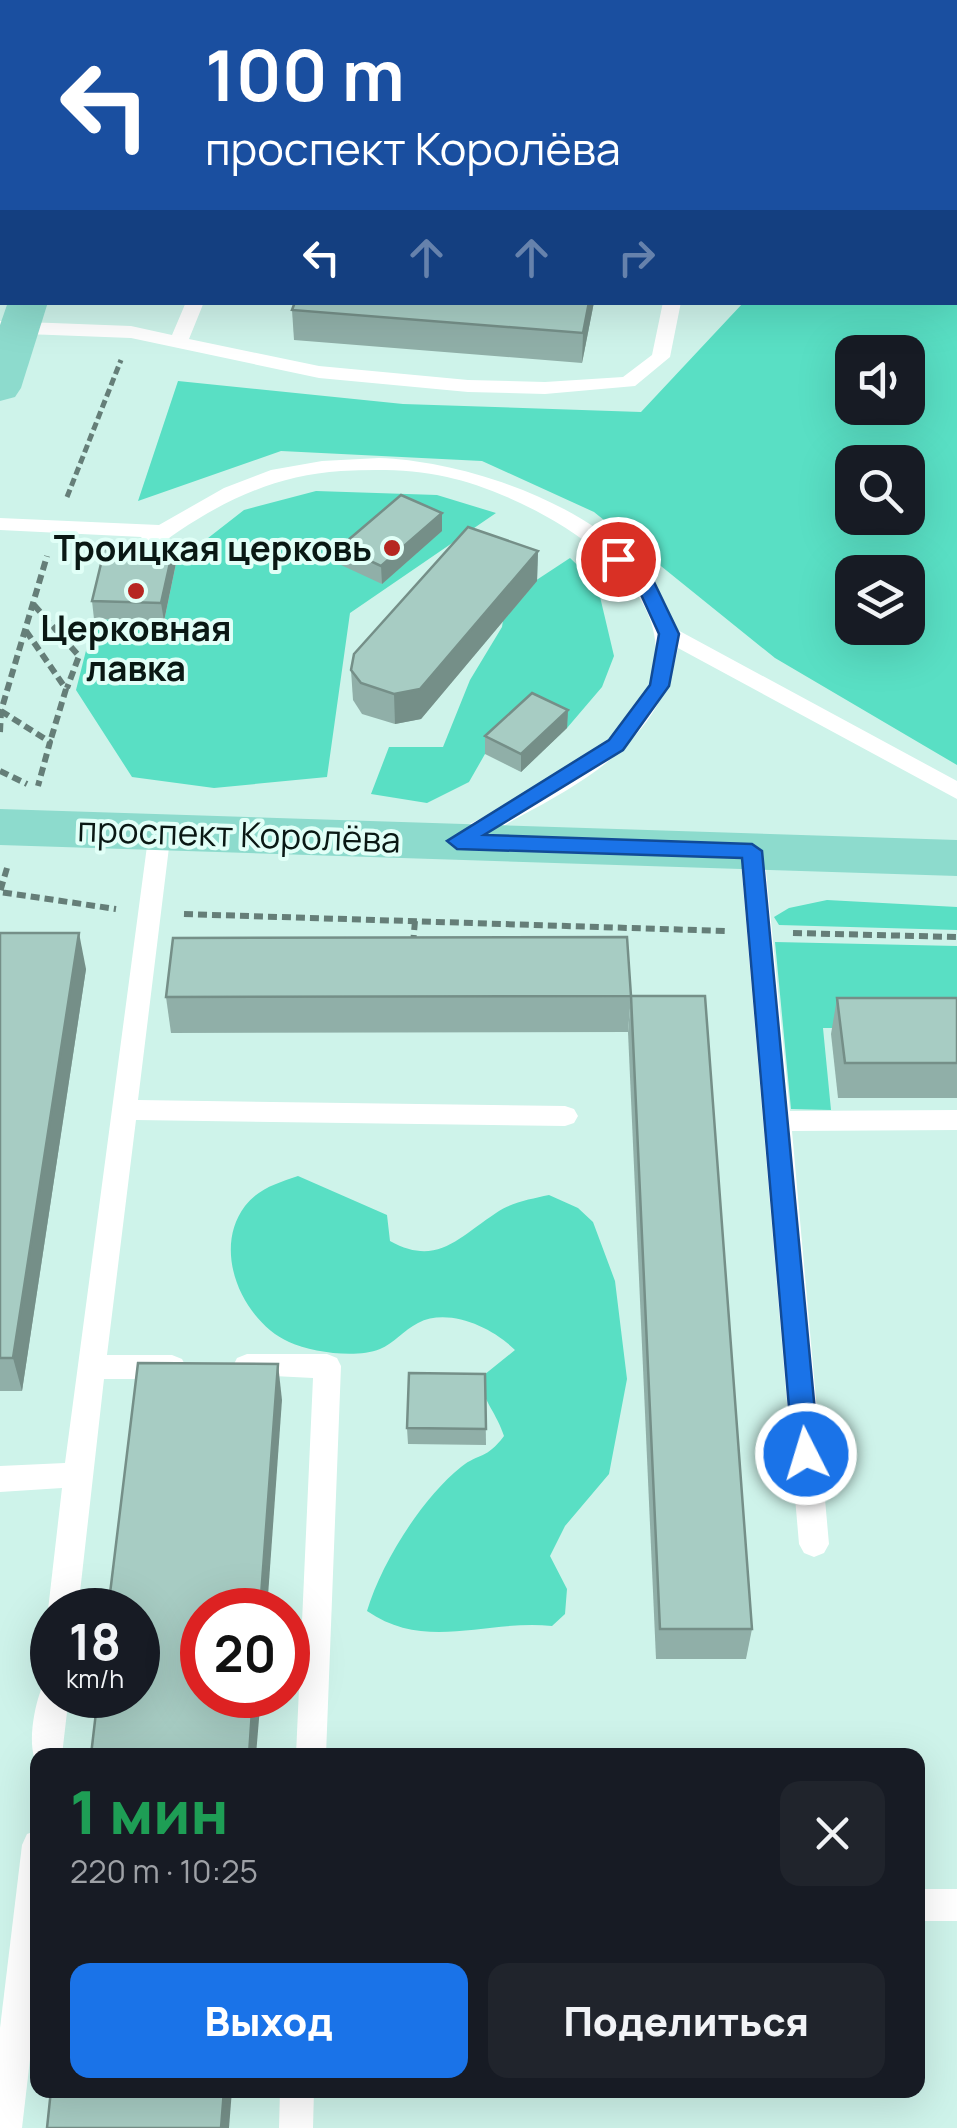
<!DOCTYPE html>
<html lang="ru">
<meta charset="utf-8">
<style>
body{margin:0;font-family:Manrope,sans-serif;background:#20242c;color:#f1f3f6;height:100vh;display:flex;flex-direction:column;font-size:38px;white-space:nowrap}
*{box-sizing:border-box;margin:0}
p{font-size:32px;color:#9ea1a6}
.icon{flex:none;width:55px;height:55px;fill:none;stroke:currentColor;stroke-width:2;stroke-linecap:round;stroke-linejoin:round}
.map{position:relative;flex:1;overflow:hidden}
.sheet{position:absolute;left:30px;top:1748px;width:895px;height:350px;display:flex;flex-direction:column;background:#171b24;border-radius:20px;box-shadow:0 10px 40px #0002}
.sheet>*{flex:none}
.guide{position:absolute;left:0px;top:0px;width:958px;height:305px;box-shadow:0 10px 40px #0002;background:#1a4fa0;color:#fff;overflow:hidden}
.fabs{position:absolute;left:835px;top:335px;display:grid;gap:20px}
.fabs a{display:grid;place-items:center;width:90px;height:90px;border-radius:20px;background:#171b24;box-shadow:0 10px 40px #0002;font-size:50px}
.speed{position:absolute;left:30px;top:1588px;display:flex;gap:20px;font-size:50px;font-weight:700;text-align:center}
.speed>*{display:grid;place-content:center;width:130px;height:130px;border-radius:50%;background:#171b24;box-shadow:0 10px 40px #0002;line-height:1}
.speed small{font-size:25px;font-weight:400}
.speed .limit{border:15px solid #d22;background:#fff;color:#111}
.pin{position:absolute;display:grid;place-items:center;width:85px;height:85px;color:#fff;margin:-42px;border:5px solid #fff;border-radius:50%;box-shadow:0 2px 10px #0007}
.me{position:absolute;width:110px;margin:-55px;rotate:355deg;stroke-linejoin:round;filter:drop-shadow(0 0 8px #0008)}
.turn{display:flex;align-items:center;gap:35px;height:210px;padding:0 40px;font-size:45px}
.turn .icon{width:130px;height:130px;stroke-width:2.5}
.turn b{display:block;font-size:70px;line-height:85px}
.lanes{display:flex;align-items:center;height:95px;padding:0 40px;background:#0003;justify-content:center;gap:50px;direction:ltr}
.lanes .off{opacity:.35}
.round{display:grid;place-items:center;flex:none;width:105px;height:105px;border-radius:20px;background:#20242c}
.overview{display:flex;align-items:center;justify-content:space-between;height:170px;padding:0 40px}
h1{font-size:60px;font-weight:800;line-height:75px;color:#1e9e55}
.action{display:flex;gap:20px;margin-top:auto;padding:20px 40px}
.action a{flex:1;height:115px;border-radius:20px;background:#1a73e8;color:#fff;font-size:40px;font-weight:800;line-height:115px;text-align:center}
.action a+a{background:#20242c;color:#f1f3f6}
.map>svg:first-child{display:block}
.green{fill:#59dfc4;fill-rule:evenodd}
.lines{fill:none;stroke-linecap:round;stroke-linejoin:round}
.path-far1{stroke:#657e78;stroke-width:5;stroke-dasharray:8 4;stroke-linecap:butt}
.path{stroke:#657e78;stroke-width:6;stroke-dasharray:9 5;stroke-linecap:butt}
.lane{fill:#fff;fill-rule:evenodd}
.primary{fill:#8ddbcd;fill-rule:evenodd}
.wall{fill:#90afa8}
.shaded-wall{fill:#758f88}
.building{fill:#a7ccc3;stroke:#758f88;stroke-width:2.5}
.route{fill:#1a73e8;stroke:#114b97;stroke-width:2.5}
.poi-dot{fill:#b62721;stroke:#e1fff7;stroke-width:4}
.labels{text-anchor:middle;dominant-baseline:central;stroke-width:8;stroke-linejoin:round;paint-order:stroke}
.poi-label{font-size:35px;font-weight:bold;fill:#0a1814;stroke:#e1fff7;text-anchor:end}
.street-label{font-size:35px;fill:#0a1814;stroke:#e1fff7}
</style>
<div class="map">
<svg width="957" height="2128" viewBox="0 0 957 2128">
<rect width="100%" height="100%" fill="#cef3ea"/>
<g class="green">
<path d="M 732,0 L 957,0 L 957,765 L 775,658 L 594,512 L 482,461 L 281,451 L 138,501 L 178,381 L 403,404 L 641,412 L 743,303 L 955,302 L 955,2 ZM 852,352 L 908,352 L 908,408 L 852,408 ZM 852,462 L 908,462 L 908,518 L 852,518 ZM 852,572 L 908,572 L 908,628 L 852,628 Z"/>
<path d="M 316,491 L 437,495 L 496,513 L 350,613 L 327,777 L 214,788 L 132,777 L 76,690 L 94,619 L 164,621 L 176,563 L 244,510 Z"/>
<path d="M 570,558 L 597,584 L 614,656 L 602,687 L 567,728 L 532,711 L 485,754 L 469,782 L 427,803 L 371,794 L 389,747 L 443,747 L 470,680 L 502,627 L 506,600 Z"/>
<path d="M 827,900 L 957,907 L 957,930 L 779,925 L 774,917 L 789,908 Z"/>
<path d="M 775,942 L 957,946 L 957,1028 L 823,1028 L 831,1110 L 791,1109 Z"/>
<path d="M 298,1176 L 387,1215 L 390,1241 C 437,1267 458,1238 496,1213 C 512,1202 531,1199 549,1195 L 578,1208 L 593,1222 L 615,1281 L 627,1379 L 609,1474 L 565,1526 L 550,1556 L 567,1589 L 565,1614 L 552,1626 C 487,1619 426,1652 367,1611 C 381,1564 421,1499 461,1467 C 480,1452 486,1460 504,1436 C 497,1414 484,1402 479,1379 L 515,1350 C 493,1328 449,1307 418,1323 C 404,1330 393,1344 380,1349 C 355,1359 312,1352 289,1342 C 243,1321 211,1251 245,1206 C 259,1188 278,1183 298,1176 Z"/>
</g>
<g class="lines">
<g class="path-far1">
<path d="M 0,176 L 2,172"/>
<path d="M 67,497 L 121,360"/>
</g>
<g class="path">
<path d="M 34,605 L 79,656 L 67,688"/>
<path d="M 26,631 L 66,689 L 50,742"/>
<path d="M 1,711 L 50,742 L 38,786"/>
<path d="M 0,732 L 1,711 L 47,556"/>
<path d="M 0,771 L 27,784"/>
<path d="M 7,868 L 0,892 L 116,909"/>
<path d="M 184,914 L 726,931"/>
<path d="M 793,933 L 957,937"/>
<path d="M 413,944 L 415,921"/>
</g>
<g class="lane">
<path d="M 664,0 L 680,0 L 681,2 L 665,2 Z"/>
<path d="M 186,302 L 204,302 L 189,339 L 319,366 L 468,380 L 545,382 L 623,377 L 652,355 L 663,302 L 681,302 L 670,357 L 635,386 L 545,394 L 468,392 L 319,378 L 131,338 L 0,333 L 0,321 L 131,326 L 172,335 Z"/>
<path d="M 379,458 C 477,461 648,520 674,628 L 957,781 L 957,799 L 678,648 C 661,737 594,777 519,817 C 499,828 479,843 457,849 L 449,847 L 445,841 L 449,835 C 511,801 617,757 648,688 C 694,582 529,495 447,477 C 413,469 376,469 341,471 C 280,475 230,497 179,531 C 162,542 142,562 122,568 L 112,561 L 142,537 L 0,530 L 0,518 L 159,525 L 224,488 L 271,470 L 322,461 Z"/>
<path d="M 160,823 L 171,831 L 138,1100 L 565,1106 L 574,1109 L 578,1116 L 574,1123 L 565,1126 L 136,1120 L 107,1355 L 172,1355 L 182,1359 L 186,1367 L 182,1375 L 172,1379 L 104,1379 L 78,1610 L 52,1610 L 52,1620 L 48,1610 L 62,1488 L 0,1492 L 0,1466 L 65,1463 L 149,831 Z"/>
<path d="M 752,843 L 764,851 L 790,1111 L 957,1110 L 957,1130 L 792,1131 L 829,1544 L 824,1553 L 814,1557 L 804,1553 L 799,1544 L 740,851 Z"/>
<path d="M 247,1354 L 327,1354 L 337,1358 L 341,1366 L 326,1755 L 296,1755 L 313,1378 L 237,1374 L 233,1366 L 237,1358 Z"/>
<path d="M 52,1681 L 52,1695 L 69,1695 L 62,1755 L 38,1755 L 38,1766 C 26,1748 34,1705 43,1685 Z"/>
<path d="M 38,1830 L 38,1991 L 22,2128 L 0,2128 L 0,2028 L 22,1845 L 27,1834 Z"/>
<rect x="918" y="1889" width="39" height="32"/>
<path d="M 280,2090 L 314,2090 L 313,2128 L 279,2128 Z"/>
</g>
<g class="primary">
<path d="M 8,302 L 48,302 L 21,388 L 15,397 L 0,401 L 0,325 Z"/>
<path d="M 0,809 L 957,840 L 957,876 L 0,845 Z"/>
</g>
</g>
<g class="wall">
<path d="M 594,302 L 582,363 L 294,340 L 292,310 Z"/>
<path d="M 442,531 L 382,584 L 341,565 L 340,547 Z"/>
<path d="M 538,551 L 537,581 L 421,719 L 395,724 L 362,714 L 353,700 L 351,670 Z"/>
<path d="M 176,563 L 164,621 L 94,619 L 92,601 Z"/>
<path d="M 568,710 L 567,728 L 521,772 L 485,754 L 485,736 Z"/>
<path d="M 0,933 L 86,969 L 22,1391 L 0,1391 Z"/>
<path d="M 631,996 L 628,1032 L 171,1033 L 166,997 Z"/>
<path d="M 631,996 L 752,1629 L 746,1659 L 656,1659 L 628,1032 Z"/>
<path d="M 837,998 L 957,998 L 957,1098 L 838,1098 L 831,1034 Z"/>
<path d="M 485,1374 L 486,1445 L 408,1444 L 407,1428 Z"/>
<path d="M 450,2090 L 578,2090 L 578,2092 L 450,2095 Z"/>
</g>
<g class="shaded-wall">
<path d="M 0,0 L 10,0 L 9,2 L 2,2 L 2,13 L 0,16 Z"/>
<path d="M 589,302 L 594,302 L 582,363 L 583,333 Z"/>
<path d="M 442,513 L 442,531 L 382,584 L 381,566 Z"/>
<path d="M 174,545 L 176,563 L 164,621 L 161,603 Z"/>
<path d="M 538,551 L 537,581 L 421,719 L 395,724 L 394,694 Z"/>
<path d="M 568,710 L 567,728 L 521,772 L 521,754 Z"/>
<path d="M 79,933 L 86,969 L 22,1391 L 13,1358 Z"/>
<path d="M 278,1364 L 282,1400 L 267,1610 L 260,1610 Z"/>
<path d="M 253,1695 L 261,1695 L 256,1755 L 249,1755 Z"/>
<path d="M 224,2090 L 232,2090 L 229,2128 L 221,2128 Z"/>
</g>
<g class="building">
<path d="M 398,0 L 623,0 L 622,2 L 397,2 Z"/>
<path d="M 295,302 L 589,302 L 583,333 L 292,310 Z"/>
<path d="M 401,495 L 442,513 L 381,566 L 340,547 Z"/>
<path d="M 468,527 L 538,551 L 420,689 L 394,694 L 361,683 L 351,670 L 354,654 Z"/>
<path d="M 106,543 L 174,545 L 161,603 L 92,601 Z"/>
<path d="M 532,693 L 568,710 L 521,754 L 485,736 Z"/>
<path d="M 0,933 L 79,933 L 13,1358 L 0,1358 Z"/>
<path d="M 627,937 L 631,996 L 166,997 L 173,938 Z"/>
<path d="M 631,996 L 705,996 L 752,1629 L 660,1629 Z"/>
<path d="M 837,998 L 957,998 L 957,1063 L 845,1063 Z"/>
<path d="M 138,1363 L 278,1364 L 260,1610 L 202,1610 L 202,1695 L 253,1695 L 249,1755 L 91,1755 L 98,1695 L 138,1695 L 138,1610 L 108,1610 Z"/>
<path d="M 409,1373 L 485,1374 L 486,1429 L 407,1428 Z"/>
<path d="M 51,2090 L 224,2090 L 221,2128 L 47,2128 Z"/>
</g>
<path class="route" d="M 611,555 L 624,555 L 653,580 L 679,634 L 669,686 L 623,750 L 484,835 L 752,844 L 762,851 L 819,1454 L 815,1462 L 797,1462 L 793,1454 L 742,858 L 457,849 L 447,841 L 609,740 L 650,685 L 659,634 L 638,588 L 611,563 Z"/>
<g class="poi-dot">
<circle cx="392" cy="548" r="10"/>
<circle cx="136" cy="591" r="10"/>
</g>
<g class="labels">
<g class="poi-label">
<text x="372" y="548">Троицкая церковь</text>
<text x="136" y="628" text-anchor="middle">Церковная<tspan x="136" dy="40">лавка</tspan></text>
</g>
<g class="street-label">
<text transform="translate(239 834) rotate(2)">проспект Королёва</text>
</g>
</g>
</svg>
<div class="fabs">
<a><svg class="icon" aria-label="sound" viewBox="0 0 24 24"><path d="M4 9h4l5-4v14l-5-4H4zM17 9q2 3 0 6"/></svg></a>
<a><svg class="icon" aria-label="search" viewBox="0 0 24 24"><circle cx="10" cy="10" r="6"/><path d="M15 15l6 6"/></svg></a>
<a><svg class="icon" aria-label="layers" viewBox="0 0 24 24"><path d="M12 4l9 5-9 5-9-5zM3 14l9 5 9-5"/></svg></a>
</div>
<div class="speed"><div>18<small>km/h</small></div><div class="limit">20</div></div>
<div class="pin" style="left:618px;top:559px;background:#d93025"><svg class="icon" aria-label="arrive" viewBox="0 0 24 24"><path d="M6 21V4h12l-3 4 3 4H6"/></svg></div>
<svg class="me" style="left:806px;top:1454px" viewBox="-20 -20 40 40"><circle r="17" fill="#1a73e8" stroke="#fff" stroke-width="3"/><path d="M0-11L8 9 0 5-8 9z" fill="#fff"/></svg>
<div class="guide">
<div class="turn"><svg class="icon" aria-label="left" viewBox="0 0 24 24"><path d="M17 20v-9H6M10 6l-5 5 5 5"/></svg><div><b>100 m</b>проспект Королёва</div></div>
<div class="lanes"><svg class="icon" aria-label="left" viewBox="0 0 24 24"><path d="M17 20v-9H6M10 6l-5 5 5 5"/></svg><svg class="icon off" aria-label="ahead" viewBox="0 0 24 24"><path d="M12 20V5M6 11l6-6 6 6"/></svg><svg class="icon off" aria-label="ahead" viewBox="0 0 24 24"><path d="M12 20V5M6 11l6-6 6 6"/></svg><svg class="icon off" aria-label="right" viewBox="0 0 24 24"><path d="M7 20v-9h11M14 6l5 5-5 5"/></svg></div>
</div>
<section class="sheet">
<div class="overview"><div><h1>1 мин</h1><p>220 m · 10:25</p></div><a class="round"><svg class="icon" aria-label="close" viewBox="0 0 24 24"><path d="M6 6l12 12M18 6L6 18"/></svg></a></div>
<div class="action"><a>Выход</a><a>Поделиться</a></div>
</section>
</div>
